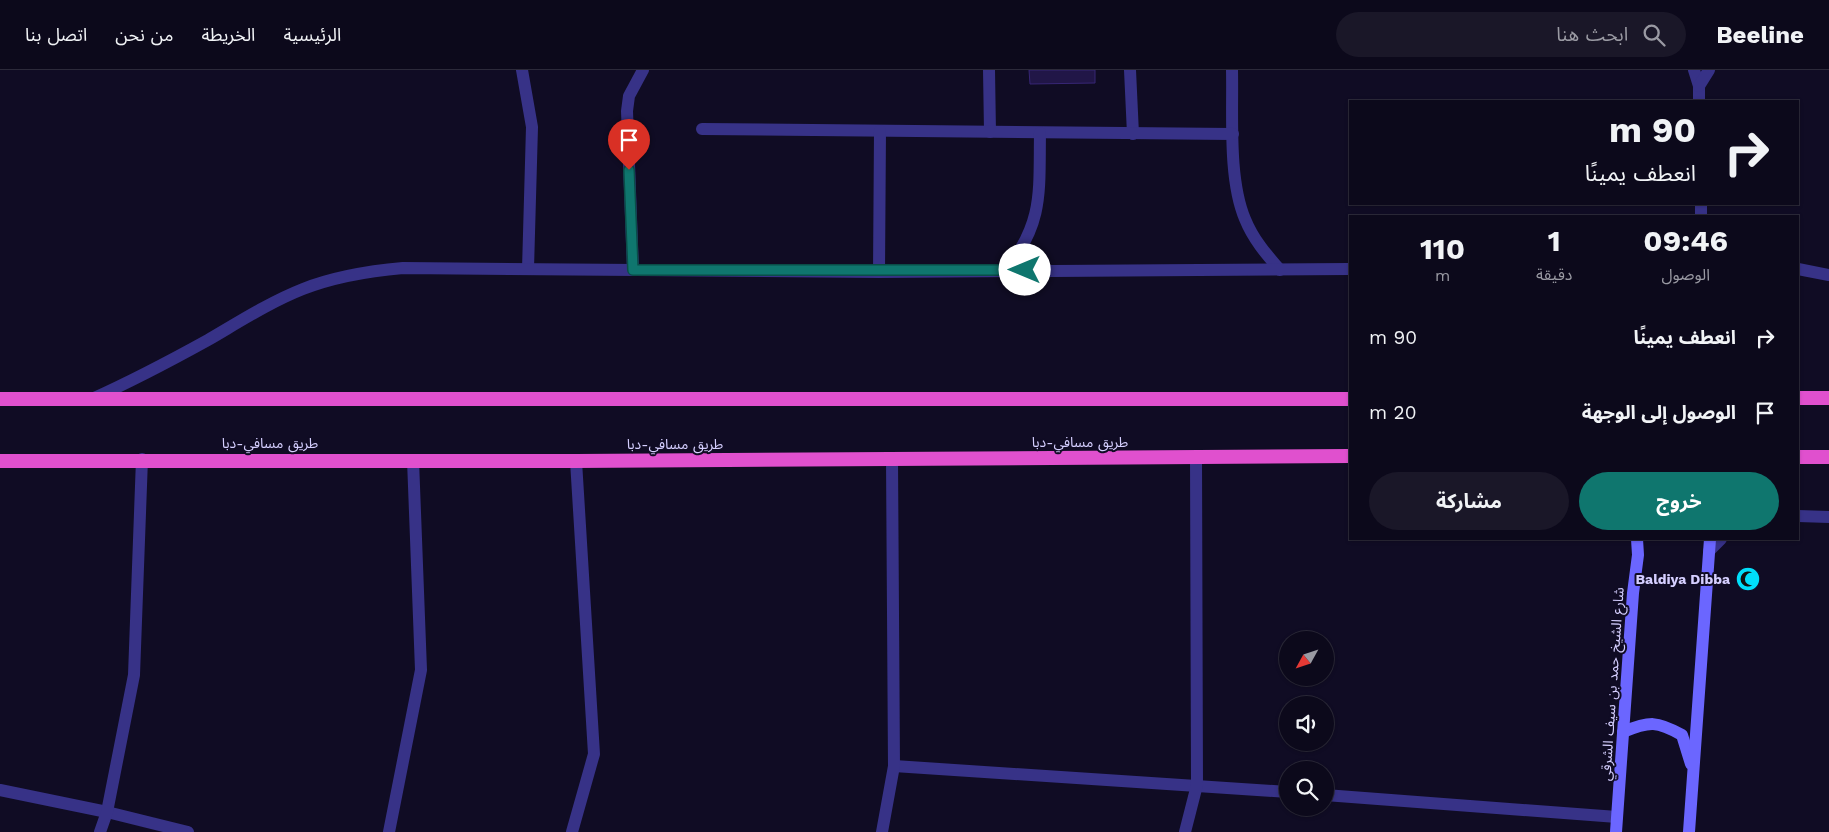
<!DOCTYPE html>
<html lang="ar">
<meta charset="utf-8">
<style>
body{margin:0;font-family:"Work Sans","Noto Sans Arabic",sans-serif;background:#1a1728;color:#f1f3f6;direction:rtl;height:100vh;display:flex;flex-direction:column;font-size:19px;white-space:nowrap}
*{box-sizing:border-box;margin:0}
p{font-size:16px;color:#9a9aa3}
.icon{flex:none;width:28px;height:28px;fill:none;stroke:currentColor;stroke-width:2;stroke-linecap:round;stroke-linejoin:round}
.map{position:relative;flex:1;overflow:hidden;direction:ltr}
.details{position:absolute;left:1349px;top:145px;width:450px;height:325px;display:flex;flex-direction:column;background:#0c091b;border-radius:0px;box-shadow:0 1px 4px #0004,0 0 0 1px #2c2a3a;direction:rtl}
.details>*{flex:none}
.hud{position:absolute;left:1349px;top:30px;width:450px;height:105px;border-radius:0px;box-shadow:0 1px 4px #0004,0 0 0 1px #2c2a3a;direction:rtl;background:#0c091b;color:#f1f3f6;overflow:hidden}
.needle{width:32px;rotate:230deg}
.tools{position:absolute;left:1279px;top:561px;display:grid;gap:10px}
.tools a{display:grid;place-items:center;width:55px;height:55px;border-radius:50%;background:#0c091b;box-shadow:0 1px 4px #0004,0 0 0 1px #2c2a3a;font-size:25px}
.pin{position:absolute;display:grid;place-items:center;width:42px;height:42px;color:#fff;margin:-51px -21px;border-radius:50% 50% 50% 0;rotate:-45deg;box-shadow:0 0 5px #0007}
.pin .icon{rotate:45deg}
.me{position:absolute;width:55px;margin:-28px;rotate:270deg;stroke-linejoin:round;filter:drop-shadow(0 0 4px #0008)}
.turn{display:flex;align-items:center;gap:18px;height:105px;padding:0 20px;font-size:22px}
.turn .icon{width:65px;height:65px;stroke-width:2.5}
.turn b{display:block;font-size:35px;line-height:42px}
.eta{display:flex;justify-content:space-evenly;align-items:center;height:85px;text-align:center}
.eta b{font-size:30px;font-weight:700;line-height:35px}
.button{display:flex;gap:10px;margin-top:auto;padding:10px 20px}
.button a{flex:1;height:58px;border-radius:30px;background:#0f766e;color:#fff;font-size:20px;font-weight:700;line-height:58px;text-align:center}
.button a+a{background:#1a1728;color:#f1f3f6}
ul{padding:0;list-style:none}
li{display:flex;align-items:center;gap:15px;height:75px;padding:0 20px}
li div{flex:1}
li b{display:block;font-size:19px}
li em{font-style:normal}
header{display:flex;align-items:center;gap:30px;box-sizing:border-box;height:70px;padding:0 25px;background:#0c091b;border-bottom:1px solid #2c2a3a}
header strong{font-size:24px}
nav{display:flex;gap:28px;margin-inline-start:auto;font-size:18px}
.search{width:350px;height:45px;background:#1a1728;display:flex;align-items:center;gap:12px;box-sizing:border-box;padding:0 18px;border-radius:28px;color:#9a9aa3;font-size:19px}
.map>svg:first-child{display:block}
.building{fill:#211647;stroke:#372675}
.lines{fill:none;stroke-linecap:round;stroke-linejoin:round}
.service{stroke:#373287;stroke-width:12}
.minor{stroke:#373287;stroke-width:12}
.secondary{stroke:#6b66ff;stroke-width:12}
.trunk{stroke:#e050ce;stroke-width:14}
.route-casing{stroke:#0a4d48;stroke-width:12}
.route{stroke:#0f766e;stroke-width:9}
.labels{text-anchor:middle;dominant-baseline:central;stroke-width:4;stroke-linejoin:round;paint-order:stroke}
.street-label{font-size:14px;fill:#d5cfff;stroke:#100c24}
.poi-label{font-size:14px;font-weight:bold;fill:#d5cfff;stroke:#100c24;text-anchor:end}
</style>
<header>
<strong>Beeline</strong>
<div class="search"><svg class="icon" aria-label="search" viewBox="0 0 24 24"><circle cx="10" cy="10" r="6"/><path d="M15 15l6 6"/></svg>ابحث هنا</div>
<nav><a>الرئيسية</a><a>الخريطة</a><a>من نحن</a><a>اتصل بنا</a></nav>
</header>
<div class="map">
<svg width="1829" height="762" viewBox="0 0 1829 762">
<rect width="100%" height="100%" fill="#100c24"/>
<path class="building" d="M 1029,0 L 1095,0 L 1095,13 L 1030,14 Z"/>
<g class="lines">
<g class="service">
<path d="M 522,0 L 532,57 L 528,199"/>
<path d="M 989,0 L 990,62"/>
<path d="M 1130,0 L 1133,64"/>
<path d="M 1232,0 C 1233,44 1228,109 1245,149 C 1253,169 1266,184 1280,200"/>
<path d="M 1694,0 L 1699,16 L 1699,31"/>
<path d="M 1699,16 L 1709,0"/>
<path d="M 702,59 L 1233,64"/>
<path d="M 1701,134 L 1701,146"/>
<path d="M 1798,199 L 1829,205"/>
<path d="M 633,200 L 627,41 L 629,26 L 643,0"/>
<path d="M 1006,200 C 1044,152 1039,122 1040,63"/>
<path d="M 879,202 L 880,61"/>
<path d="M 92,329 C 132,311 170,291 208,270 C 239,252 270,232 303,219 C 336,206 369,201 403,198 L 879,202 L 1350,199"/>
</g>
<g class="minor">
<path d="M 1798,446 L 1829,447"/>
<path d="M 1709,481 L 1721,469"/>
<path d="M 894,696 L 1288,722"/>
<path d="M 0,720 L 107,742 L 188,762"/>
<path d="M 1325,725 L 1617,747"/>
<path d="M 100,762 L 107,742 L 134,605 L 142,389"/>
<path d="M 389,762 L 421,600 L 413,390"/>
<path d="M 572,762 L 594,684 L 576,391"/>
<path d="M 882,762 L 894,696 L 892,389"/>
<path d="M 1185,762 L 1197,715 L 1196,388"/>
</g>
<g class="secondary">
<path d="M 1623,662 C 1650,651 1657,651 1682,665 L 1691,694"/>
<path d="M 1616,762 L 1633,523 L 1638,485 L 1637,469"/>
<path d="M 1689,762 L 1710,469"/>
</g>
<g class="trunk">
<path d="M 1798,328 L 1829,328"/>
<path d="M 0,329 L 1350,329"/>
<path d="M 1798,387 L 1829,387"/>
<path d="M 0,391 L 576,391 L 1350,386"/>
</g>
</g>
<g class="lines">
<g class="route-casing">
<path id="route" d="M 629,100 L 633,200 L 1025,200"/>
</g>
<use href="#route" class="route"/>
</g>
<defs>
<g id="mosque-disc" transform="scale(1.25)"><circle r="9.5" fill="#00defa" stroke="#100c24"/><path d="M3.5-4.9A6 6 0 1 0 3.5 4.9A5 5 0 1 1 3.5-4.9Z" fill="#111"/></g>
</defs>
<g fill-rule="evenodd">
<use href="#mosque-disc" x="1748" y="509"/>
</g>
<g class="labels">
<g class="street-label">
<text x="1080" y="372">طريق مسافي-دبا</text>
<text x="270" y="373">طريق مسافي-دبا</text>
<text x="675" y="374">طريق مسافي-دبا</text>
<text transform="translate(1612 614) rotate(-86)">شارع الشيخ حمد بن سيف الشرقي</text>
</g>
<g class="poi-label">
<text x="1730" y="509">Baldiya Dibba</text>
</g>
</g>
</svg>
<div class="tools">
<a><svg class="needle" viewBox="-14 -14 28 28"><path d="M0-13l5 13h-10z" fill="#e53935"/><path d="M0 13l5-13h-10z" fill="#9a9aa3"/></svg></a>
<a><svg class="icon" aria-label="sound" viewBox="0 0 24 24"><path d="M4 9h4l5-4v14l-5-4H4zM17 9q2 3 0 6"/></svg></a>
<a><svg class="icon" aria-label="search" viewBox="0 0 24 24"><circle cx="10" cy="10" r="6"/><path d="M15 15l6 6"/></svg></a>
</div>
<div class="pin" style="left:629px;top:100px;background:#d93025"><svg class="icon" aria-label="arrive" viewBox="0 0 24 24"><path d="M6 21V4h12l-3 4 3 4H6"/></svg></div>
<svg class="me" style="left:1025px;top:200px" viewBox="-20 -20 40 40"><circle r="19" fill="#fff"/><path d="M0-13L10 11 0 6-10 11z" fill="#0f766e"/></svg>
<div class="hud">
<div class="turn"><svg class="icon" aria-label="right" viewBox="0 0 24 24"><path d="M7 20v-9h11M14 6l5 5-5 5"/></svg><div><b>90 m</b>انعطف يمينًا</div></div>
</div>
<section class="details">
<div class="eta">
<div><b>09:46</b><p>الوصول</p></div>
<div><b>1</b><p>دقيقة</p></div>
<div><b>110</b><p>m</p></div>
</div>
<ul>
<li><svg class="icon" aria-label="right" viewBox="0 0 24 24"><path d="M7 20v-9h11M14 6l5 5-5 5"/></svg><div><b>انعطف يمينًا</b></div><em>90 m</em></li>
<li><svg class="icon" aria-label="arrive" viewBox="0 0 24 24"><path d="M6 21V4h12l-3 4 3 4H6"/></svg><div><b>الوصول إلى الوجهة</b></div><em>20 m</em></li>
</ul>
<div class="button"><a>خروج</a><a>مشاركة</a></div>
</section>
</div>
